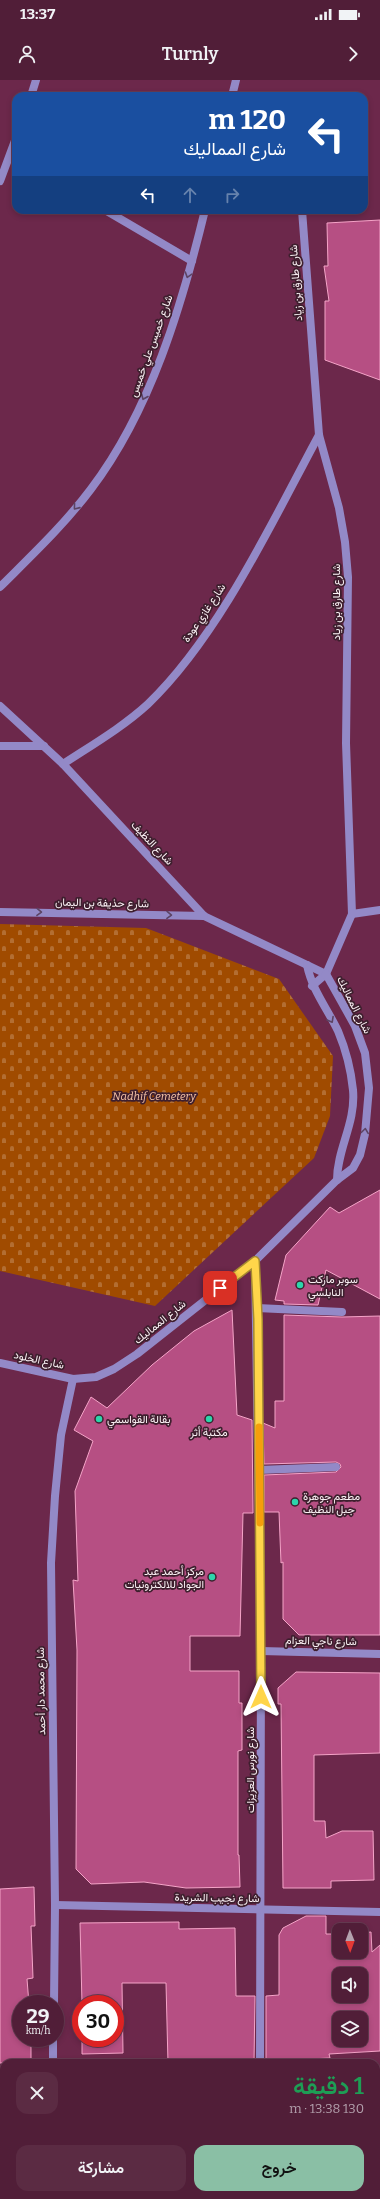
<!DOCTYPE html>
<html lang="ar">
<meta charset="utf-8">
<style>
body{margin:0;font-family:Bitter,Vazirmatn,serif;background:#5b2b43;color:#f1f3f6;direction:rtl;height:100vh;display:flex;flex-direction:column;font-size:15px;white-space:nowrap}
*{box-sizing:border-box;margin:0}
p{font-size:13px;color:#b4a2ae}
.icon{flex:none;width:22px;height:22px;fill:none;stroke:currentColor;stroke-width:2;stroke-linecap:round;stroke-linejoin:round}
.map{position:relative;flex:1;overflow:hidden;direction:ltr}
.panel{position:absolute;left:0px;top:1979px;width:380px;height:140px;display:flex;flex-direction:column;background:#511e38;border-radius:12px 12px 0 0;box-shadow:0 2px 6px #0003,0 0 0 1px #673c53;direction:rtl}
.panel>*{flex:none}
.top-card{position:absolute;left:12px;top:12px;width:356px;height:122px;border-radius:12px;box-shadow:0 2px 6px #0003,0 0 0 1px #673c53;direction:rtl;background:#1a4fa0;color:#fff;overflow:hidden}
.needle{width:26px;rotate:179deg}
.fabs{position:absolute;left:332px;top:1843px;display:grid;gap:8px}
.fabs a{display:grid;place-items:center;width:36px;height:36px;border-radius:8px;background:#511e38;box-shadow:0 2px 6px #0003,0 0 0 1px #673c53;font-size:20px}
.speed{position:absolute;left:12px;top:1915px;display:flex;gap:8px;font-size:20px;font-weight:700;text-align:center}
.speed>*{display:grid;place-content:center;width:52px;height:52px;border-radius:50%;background:#511e38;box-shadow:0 2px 6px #0003,0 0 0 1px #673c53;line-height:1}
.speed small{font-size:10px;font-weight:400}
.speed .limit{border:6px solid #d22;background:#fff;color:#111}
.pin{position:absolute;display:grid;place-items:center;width:34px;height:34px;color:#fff;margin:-17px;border-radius:8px;box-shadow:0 2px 6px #0006}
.me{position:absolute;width:44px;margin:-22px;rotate:0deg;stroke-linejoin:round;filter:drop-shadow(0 0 3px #0008)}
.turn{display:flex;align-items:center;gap:14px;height:84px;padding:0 16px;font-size:18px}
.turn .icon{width:52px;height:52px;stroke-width:2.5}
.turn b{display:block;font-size:28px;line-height:34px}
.lanes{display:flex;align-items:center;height:38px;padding:0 16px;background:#0003;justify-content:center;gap:20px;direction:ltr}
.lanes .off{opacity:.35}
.round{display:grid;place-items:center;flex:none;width:42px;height:42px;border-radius:12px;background:#5b2b43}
.headline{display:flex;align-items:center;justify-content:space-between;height:68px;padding:0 16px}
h1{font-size:24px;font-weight:600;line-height:30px;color:#1e9e55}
.action{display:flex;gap:8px;margin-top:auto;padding:8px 16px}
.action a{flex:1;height:46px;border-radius:12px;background:#8abfa5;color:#111;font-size:16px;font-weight:600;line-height:46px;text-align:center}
.action a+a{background:#5b2b43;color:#f1f3f6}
.status{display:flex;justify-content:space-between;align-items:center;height:28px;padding:0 20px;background:#511e38;direction:ltr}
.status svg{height:11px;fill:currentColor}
header{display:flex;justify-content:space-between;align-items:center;height:52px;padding:0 16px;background:#511e38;font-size:18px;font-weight:600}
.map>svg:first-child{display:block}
.cemetery{fill:url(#cemetery-stones)}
.building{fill:#b64f83;stroke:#f5a4c8;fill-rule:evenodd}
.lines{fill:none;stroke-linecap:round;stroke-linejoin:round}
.service{stroke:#9389c7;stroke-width:8}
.minor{stroke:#9389c7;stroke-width:8}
.oneway{stroke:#5c4464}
.route-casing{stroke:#a68a30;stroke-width:10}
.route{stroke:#ffd54a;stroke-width:7}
.slow{stroke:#f59e0b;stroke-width:7}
.poi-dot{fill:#2cd5ab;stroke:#3e1f2e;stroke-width:1.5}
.labels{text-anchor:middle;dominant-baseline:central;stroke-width:3.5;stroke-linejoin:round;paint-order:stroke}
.street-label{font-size:11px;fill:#fbf2f5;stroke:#3e1f2e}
.park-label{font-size:11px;font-style:italic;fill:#f9c6a9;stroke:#3e1f2e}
.poi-label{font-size:11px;fill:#fbf2f5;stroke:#3e1f2e;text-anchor:start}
</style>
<div class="status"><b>13:37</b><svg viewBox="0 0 49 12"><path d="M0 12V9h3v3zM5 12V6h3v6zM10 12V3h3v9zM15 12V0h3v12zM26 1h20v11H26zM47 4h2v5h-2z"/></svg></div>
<header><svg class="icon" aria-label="forward" viewBox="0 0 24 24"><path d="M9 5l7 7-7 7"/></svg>Turnly<svg class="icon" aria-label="person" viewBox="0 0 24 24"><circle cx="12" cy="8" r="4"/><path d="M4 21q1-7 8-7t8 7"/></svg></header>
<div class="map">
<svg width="380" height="2119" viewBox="0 0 380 2119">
<defs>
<pattern id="cemetery-stones" width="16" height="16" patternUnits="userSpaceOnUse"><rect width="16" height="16" fill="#a04b00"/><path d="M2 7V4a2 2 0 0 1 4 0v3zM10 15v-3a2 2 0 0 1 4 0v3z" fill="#b36e32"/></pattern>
</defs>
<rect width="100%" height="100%" fill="#6c284b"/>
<path class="cemetery" d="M 0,844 L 146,848 L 279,899 L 333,976 L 330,1036 L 314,1078 L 155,1226 L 0,1191 Z"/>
<g class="building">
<path d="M 380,140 L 380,300 L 325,280 L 325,221 L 329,221 L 324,186 L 328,186 L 327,143 Z"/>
<path d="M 380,1110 L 380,1219 L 326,1190 L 318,1225 L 284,1224 L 284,1221 L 275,1220 L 286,1175 L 330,1127 L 339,1133 Z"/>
<path d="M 232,1230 L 237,1335 L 252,1340 L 253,1433 L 243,1433 L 240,1556 L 190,1556 L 190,1591 L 239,1591 L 239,1623 L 242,1623 L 242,1670 L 238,1671 L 238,1775 L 239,1775 L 240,1807 L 186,1808 L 144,1802 L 91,1804 L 76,1789 L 77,1570 L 73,1500 L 78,1501 L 75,1411 L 93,1361 L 74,1350 L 91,1317 L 107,1328 L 152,1285 L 194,1251 Z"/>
<path d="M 284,1235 L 342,1237 L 380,1236 L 380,1555 L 299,1555 L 283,1539 L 283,1482 L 281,1483 L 279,1432 L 264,1432 L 264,1395 L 336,1392 L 341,1387 L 340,1384 L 336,1382 L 264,1384 L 263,1343 L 275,1348 L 275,1321 L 284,1321 Z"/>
<path d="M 296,1592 L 380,1593 L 380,1673 L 314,1675 L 314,1741 L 325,1741 L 326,1758 L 342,1751 L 373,1751 L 374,1800 L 331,1801 L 331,1808 L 283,1808 L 281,1624 L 278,1624 L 278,1608 Z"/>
<path d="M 34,1807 L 35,1846 L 31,1846 L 33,1898 L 27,1899 L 29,1924 L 21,1924 L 21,1958 L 31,1958 L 31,1983 L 0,1983 L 0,1809 Z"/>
<path d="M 306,1836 L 326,1836 L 326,1854 L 339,1854 L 339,1872 L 361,1872 L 361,1853 L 371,1852 L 372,1872 L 380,1865 L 380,1971 L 329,1974 L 330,1978 L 309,1979 L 309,1983 L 266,1983 L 266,1916 L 279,1915 L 279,1855 L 283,1848 ZM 339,1894 L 361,1894 L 361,1916 L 339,1916 ZM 339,1938 L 361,1938 L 361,1960 L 339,1960 Z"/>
<path d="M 179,1842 L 179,1849 L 235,1848 L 236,1916 L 255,1916 L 254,1983 L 168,1983 L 166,1903 L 122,1903 L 123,1973 L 82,1974 L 82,1958 L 115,1958 L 115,1924 L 82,1924 L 80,1843 Z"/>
</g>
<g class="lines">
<g class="service">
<path d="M 257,1228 L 342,1232"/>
<path d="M 259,1390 L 336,1387"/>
</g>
<g class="minor">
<path d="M 31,16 L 36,0"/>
<path d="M 232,16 L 236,0"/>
<path d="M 0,101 L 16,58"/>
<path d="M 105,130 L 192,181"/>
<path d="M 302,130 L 319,355 L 339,428 L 345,462 L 348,497 L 346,663 L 352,834 L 326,894 L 312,906"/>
<path d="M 0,507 C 32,475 64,445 91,409 C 151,330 182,225 205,130"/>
<path d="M 0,626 L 63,684 L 204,836 L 326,894"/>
<path d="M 0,666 L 44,666"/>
<path d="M 63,684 C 92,665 123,647 148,624 C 219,556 272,442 319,355"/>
<path d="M 0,832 L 204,836"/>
<path d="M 352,834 L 380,830"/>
<path d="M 307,885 C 312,910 327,928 338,951 C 346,970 351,990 353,1010 C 356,1043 337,1069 337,1100"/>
<path d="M 255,1181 L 261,1571 L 260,1983"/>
<path d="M 0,1283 L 73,1299 L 96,1297 L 114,1289 L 137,1274 L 255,1181 L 337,1100 L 353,1088 L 360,1075 L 365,1054 L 369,1008 L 365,973 L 355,946 L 326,894"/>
<path d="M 261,1571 L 380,1574"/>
<path d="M 55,1825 L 380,1832"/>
<path d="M 54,1924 L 55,1825 L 51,1483 L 55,1416 L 61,1355 L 73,1299"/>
<path d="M 53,1983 L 53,1958"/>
<path d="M 376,2083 L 380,2083"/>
<path d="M 53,2115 L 54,2119"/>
<path d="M 259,2119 L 259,2115"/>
</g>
</g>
<defs><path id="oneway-chevron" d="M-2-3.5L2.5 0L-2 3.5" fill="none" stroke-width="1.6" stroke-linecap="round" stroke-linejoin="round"/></defs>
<g class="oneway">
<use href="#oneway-chevron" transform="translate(188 195) rotate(108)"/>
<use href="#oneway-chevron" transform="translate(144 317) rotate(113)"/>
<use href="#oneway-chevron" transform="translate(76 427) rotate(129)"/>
<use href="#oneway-chevron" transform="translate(39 832) rotate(1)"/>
<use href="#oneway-chevron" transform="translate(169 835) rotate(1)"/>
<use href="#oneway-chevron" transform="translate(331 940) rotate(61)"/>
<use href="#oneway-chevron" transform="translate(365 1051) rotate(-82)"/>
</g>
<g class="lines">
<g class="route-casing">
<path id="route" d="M 220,1208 L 255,1181 L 258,1239 L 261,1617"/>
</g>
<use href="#route" class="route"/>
<path class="slow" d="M 259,1347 L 260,1443"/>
</g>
<g class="poi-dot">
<circle cx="300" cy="1205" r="4"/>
<circle cx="99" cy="1339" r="4"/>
<circle cx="209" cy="1339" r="4"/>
<circle cx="295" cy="1422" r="4"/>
<circle cx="212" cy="1497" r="4"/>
</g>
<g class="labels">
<g class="street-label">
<text transform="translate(296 203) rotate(-94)">شارع طارق بن زياد</text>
<text transform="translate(151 266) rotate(-70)">شارع خميس علي خميس</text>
<text transform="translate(336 522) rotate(-90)">شارع طارق بن زياد</text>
<text transform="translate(204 533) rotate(-56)">شارع غازي عودة</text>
<text transform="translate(152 763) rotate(47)">شارع النظيف</text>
<text transform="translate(102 823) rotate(1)">شارع حذيفة بن اليمان</text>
<text transform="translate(354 925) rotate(63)">شارع المماليك</text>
<text transform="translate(160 1242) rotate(-39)">شارع المماليك</text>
<text transform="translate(39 1280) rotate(12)">شارع الخلود</text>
<text transform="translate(321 1561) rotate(1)">شارع ناجي العزام</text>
<text transform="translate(41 1611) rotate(-91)">شارع محمد دار أحمد</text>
<text transform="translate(250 1690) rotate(-90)">شارع نورس العزيزات</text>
<text transform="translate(217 1818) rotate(1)">شارع نجيب الشريدة</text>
</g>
<g class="park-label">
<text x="154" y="1016">Nadhif Cemetery</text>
</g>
<g class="poi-label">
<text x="308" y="1199">سوبر ماركت<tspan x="308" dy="13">النابلسي</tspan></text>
<text x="107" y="1339">بقالة القواسمي</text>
<text x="209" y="1352" text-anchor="middle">مكتبة أثر</text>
<text x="303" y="1416">مطعم جوهرة<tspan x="303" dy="13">جبل النظيف</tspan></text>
<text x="204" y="1491" text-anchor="end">مركز أحمد عبد<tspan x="204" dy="13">الجواد للالكترونيات</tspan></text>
</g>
</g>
</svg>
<div class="fabs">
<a><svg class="needle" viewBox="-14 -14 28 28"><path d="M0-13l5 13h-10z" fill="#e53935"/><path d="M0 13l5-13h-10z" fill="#b4a2ae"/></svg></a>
<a><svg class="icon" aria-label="sound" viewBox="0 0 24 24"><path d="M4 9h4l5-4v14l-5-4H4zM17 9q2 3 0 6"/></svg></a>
<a><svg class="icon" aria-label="layers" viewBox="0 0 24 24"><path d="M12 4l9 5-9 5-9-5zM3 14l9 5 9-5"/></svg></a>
</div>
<div class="speed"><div>29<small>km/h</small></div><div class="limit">30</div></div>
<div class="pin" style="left:220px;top:1208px;background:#d93025"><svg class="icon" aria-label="arrive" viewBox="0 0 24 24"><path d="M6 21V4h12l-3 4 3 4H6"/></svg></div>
<svg class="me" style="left:261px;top:1617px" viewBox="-20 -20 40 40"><path d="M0-17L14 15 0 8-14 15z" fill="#ffd54a" stroke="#fff" stroke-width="4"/></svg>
<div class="top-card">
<div class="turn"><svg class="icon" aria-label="left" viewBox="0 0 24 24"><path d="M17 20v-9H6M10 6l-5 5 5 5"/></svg><div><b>120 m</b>شارع المماليك</div></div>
<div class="lanes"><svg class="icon" aria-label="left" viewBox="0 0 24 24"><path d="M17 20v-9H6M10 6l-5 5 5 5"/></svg><svg class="icon off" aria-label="ahead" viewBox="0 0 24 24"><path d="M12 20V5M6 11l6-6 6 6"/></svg><svg class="icon off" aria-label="right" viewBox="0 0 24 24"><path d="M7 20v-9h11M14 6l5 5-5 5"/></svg></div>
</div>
<section class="panel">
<div class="headline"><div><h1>1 دقيقة</h1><p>130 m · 13:38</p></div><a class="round"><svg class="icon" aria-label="close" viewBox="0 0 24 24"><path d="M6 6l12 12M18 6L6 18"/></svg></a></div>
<div class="action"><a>خروج</a><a>مشاركة</a></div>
</section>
</div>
